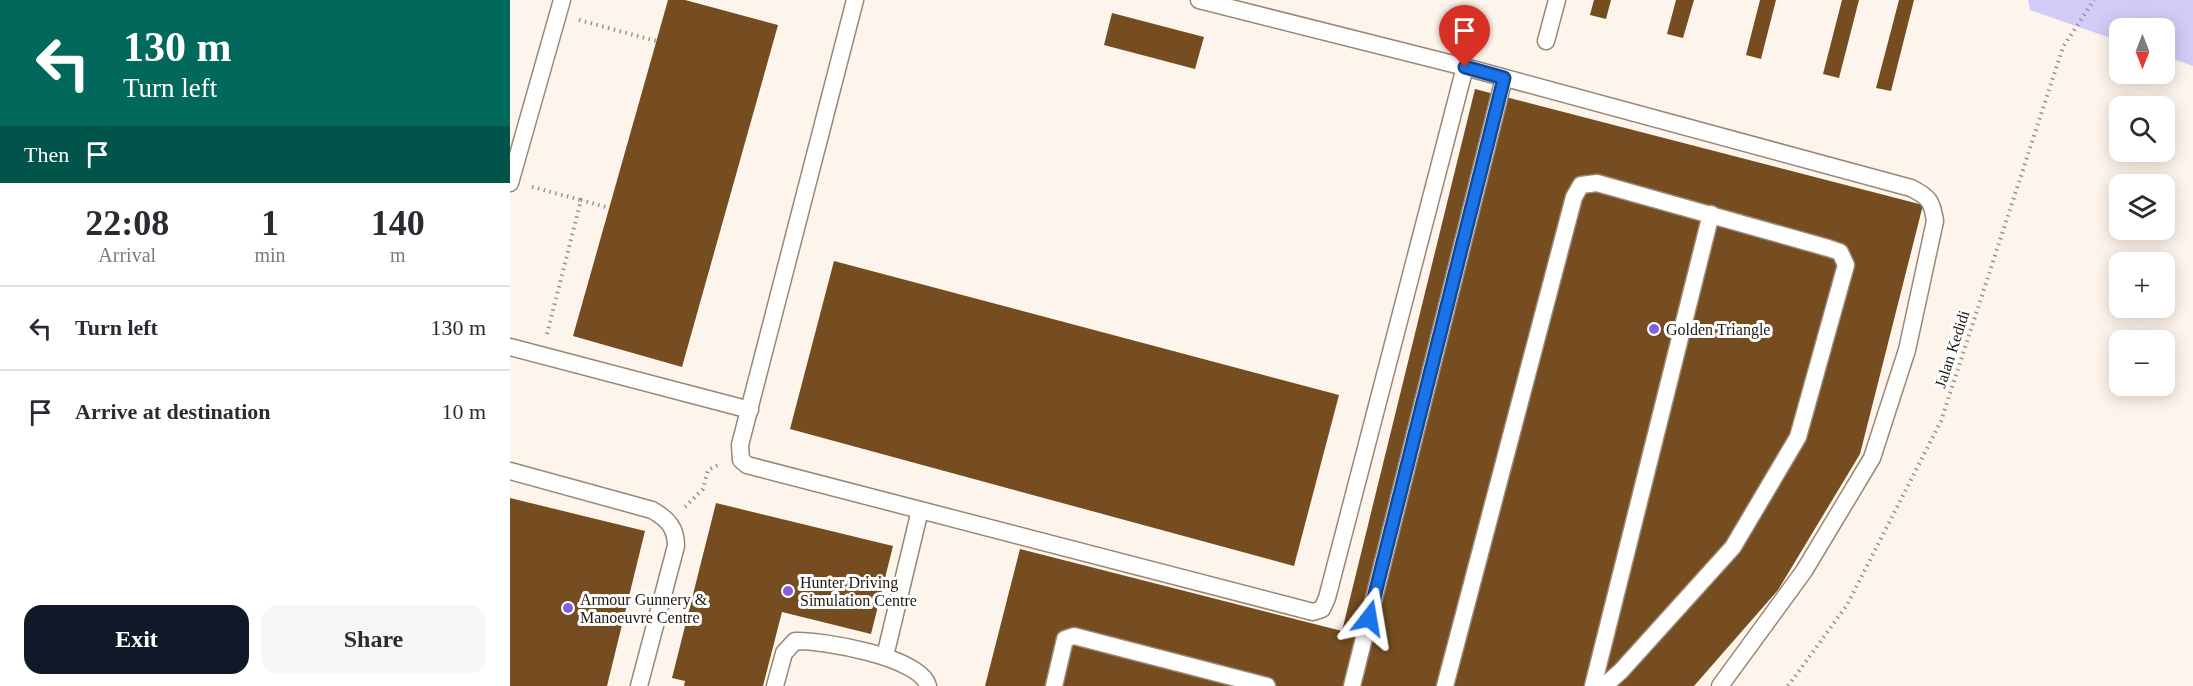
<!DOCTYPE html>
<meta charset="utf-8">
<style>
body{margin:0;font-family:Georgia,serif;background:#f7f7f7;color:#2b2b33;height:100vh;display:flex;flex-direction:column;font-size:22px;white-space:nowrap}
*{box-sizing:border-box;margin:0}
p{font-size:20px;color:#7c7c81}
.icon{flex:none;width:33px;height:33px;fill:none;stroke:currentColor;stroke-width:2;stroke-linecap:round;stroke-linejoin:round}
.map{position:relative;flex:1;overflow:hidden}
.details{display:flex;flex-direction:column;background:#fff;width:510px}
.details>*{flex:none}
.top-card{background:#00695c;color:#fff;overflow:hidden}
.needle{width:39px;rotate:180deg}
.controls{position:absolute;left:1599px;top:18px;display:grid;gap:12px}
.controls a{display:grid;place-items:center;width:66px;height:66px;border-radius:12px;background:#fff;box-shadow:0 3px 15px #0003;font-size:30px}
.pin{position:absolute;display:grid;place-items:center;width:51px;height:51px;color:#fff;margin:-62px -26px;border-radius:50% 50% 50% 0;rotate:-45deg;box-shadow:0 0 6px #0007}
.pin .icon{rotate:45deg}
.me{position:absolute;width:66px;margin:-33px;rotate:14deg;stroke-linejoin:round;filter:drop-shadow(0 0 4px #0008)}
.turn{display:flex;align-items:center;gap:21px;height:126px;padding:0 24px;font-size:27px}
.turn .icon{width:78px;height:78px;stroke-width:2.5}
.turn b{display:block;font-size:42px;line-height:51px}
.then{display:flex;align-items:center;height:57px;padding:0 24px;background:#0003;gap:12px;font-size:22px}
.eta{display:flex;justify-content:space-evenly;align-items:center;height:102px;text-align:center}
.eta b{font-size:36px;font-weight:700;line-height:42px}
.primary-button{display:flex;gap:12px;margin-top:auto;padding:12px 24px}
.primary-button a{flex:1;height:69px;border-radius:18px;background:#111827;color:#fff;font-size:24px;font-weight:700;line-height:69px;text-align:center}
.primary-button a+a{background:#f7f7f7;color:#2b2b33}
ul{padding:0;list-style:none}
li{display:flex;align-items:center;gap:18px;height:84px;padding:0 24px;border-top:2px solid #e1e1e2}
li div{flex:1}
li b{display:block;font-size:22px}
li em{font-style:normal}
main{display:flex;flex:1;min-height:0}
.map>svg:first-child{display:block}
.green{fill:#d3cbf7}
.building{fill:#754d20}
.lines{fill:none;stroke-linecap:round;stroke-linejoin:round}
.lane-casing{stroke:#9b8774;stroke-width:19}
.path{stroke:#9b928a;stroke-width:4;stroke-dasharray:1.5 4.5;stroke-linecap:butt}
.lane{stroke:#fff;stroke-width:16}
.route-casing{stroke:#114b97;stroke-width:15}
.route{stroke:#1a73e8;stroke-width:10}
.poi-dot{fill:#8461db;stroke:#fff;stroke-width:2}
.labels{text-anchor:middle;dominant-baseline:central;stroke-width:6;stroke-linejoin:round;paint-order:stroke}
.poi-label{font-size:16px;fill:#201811;stroke:#fff;text-anchor:start}
.street-label{font-size:16px;fill:#201811;stroke:#fff}
</style>
<main>
<section class="details">
<div class="top-card">
<div class="turn"><svg class="icon" aria-label="left" viewBox="0 0 24 24"><path d="M17 20v-9H6M10 6l-5 5 5 5"/></svg><div><b>130 m</b>Turn left</div></div>
<div class="then">Then<svg class="icon" aria-label="arrive" viewBox="0 0 24 24"><path d="M6 21V4h12l-3 4 3 4H6"/></svg></div>
</div>
<div class="eta">
<div><b>22:08</b><p>Arrival</p></div>
<div><b>1</b><p>min</p></div>
<div><b>140</b><p>m</p></div>
</div>
<ul>
<li><svg class="icon" aria-label="left" viewBox="0 0 24 24"><path d="M17 20v-9H6M10 6l-5 5 5 5"/></svg><div><b>Turn left</b></div><em>130 m</em></li>
<li><svg class="icon" aria-label="arrive" viewBox="0 0 24 24"><path d="M6 21V4h12l-3 4 3 4H6"/></svg><div><b>Arrive at destination</b></div><em>10 m</em></li>
</ul>
<div class="primary-button"><a>Exit</a><a>Share</a></div>
</section>
<div class="map">
<svg width="1683" height="686" viewBox="0 0 1683 686">
<rect width="100%" height="100%" fill="#fdf4eb"/>
<path class="green" d="M 1518,0 L 1683,0 L 1683,66 L 1655,56 L 1654,28 L 1610,28 L 1609,41 L 1520,10 Z"/>
<g class="building">
<path d="M 158,0 L 175,0 L 268,25 L 172,367 L 63,336 Z"/>
<path d="M 1084,0 L 1101,0 L 1096,19 L 1080,15 Z"/>
<path d="M 1166,0 L 1184,0 L 1173,38 L 1157,34 Z"/>
<path d="M 1250,0 L 1266,0 L 1251,59 L 1236,55 Z"/>
<path d="M 1332,0 L 1349,0 L 1329,78 L 1313,74 Z"/>
<path d="M 1389,0 L 1404,0 L 1381,91 L 1366,88 Z"/>
<path d="M 602,13 L 694,37 L 685,69 L 594,45 Z"/>
<path d="M 965,89 L 1413,205 L 1350,454 L 1268,590 L 1184,686 L 475,686 L 510,549 L 832,631 Z"/>
<path d="M 324,261 L 829,395 L 784,566 L 280,429 Z"/>
<path d="M 0,498 L 135,531 L 97,686 L 0,686 Z"/>
<path d="M 206,503 L 383,546 L 361,634 L 272,612 L 253,686 L 174,686 L 175,681 L 162,678 Z"/>
</g>
<g class="lines">
<g class="lane-casing">
<g id="lane">
<path d="M 345,0 L 230,445 L 231,460 L 237,465 L 803,612 L 812,609 L 817,598 L 955,67"/>
<path d="M 689,0 L 955,67 L 1401,188 C 1419,197 1422,201 1425,221 L 1397,350 L 1362,458 L 1294,571 L 1210,686"/>
<path d="M 1036,41 L 1047,0"/>
<path d="M 0,183 L 52,0"/>
<path d="M 0,347 L 240,410"/>
<path d="M 0,471 L 142,510 C 158,519 166,528 166,546 L 129,686"/>
<path d="M 375,656 L 410,510"/>
<path d="M 265,686 L 274,653 L 285,641 C 312,640 411,657 418,686"/>
<path d="M 544,686 L 555,639 L 564,636 L 757,686"/>
<path d="M 842,686 L 994,78"/>
<path d="M 935,686 L 1064,197 L 1071,185 L 1087,183 L 1318,248 L 1330,252 L 1336,265 L 1288,437 L 1223,547 L 1111,671 L 1094,686"/>
<path d="M 1083,686 L 1201,214"/>
</g>
</g>
<g class="path">
<path d="M 69,20 L 146,41"/>
<path d="M 22,187 L 71,200"/>
<path d="M 37,334 L 71,200 L 99,208"/>
<path d="M 175,507 L 193,489 L 198,470 L 210,464"/>
<path d="M 1278,686 L 1337,605 L 1431,421 L 1553,47 L 1584,0"/>
</g>
<use href="#lane" class="lane"/>
</g>
<g class="lines">
<g class="route-casing">
<path id="route" d="M 859,618 L 994,78 L 955,67"/>
</g>
<use href="#route" class="route"/>
</g>
<g class="poi-dot">
<circle cx="1144" cy="329" r="6"/>
<circle cx="278" cy="591" r="6"/>
<circle cx="58" cy="608" r="6"/>
</g>
<g class="labels">
<g class="poi-label">
<text x="1156" y="329">Golden Triangle</text>
<text x="290" y="582">Hunter Driving<tspan x="290" dy="18">Simulation Centre</tspan></text>
<text x="70" y="599">Armour Gunnery &amp;<tspan x="70" dy="18">Manoeuvre Centre</tspan></text>
</g>
<g class="street-label">
<text transform="translate(1442 349) rotate(-72)">Jalan Kedidi</text>
</g>
</g>
</svg>
<div class="controls">
<a><svg class="needle" viewBox="-14 -14 28 28"><path d="M0-13l5 13h-10z" fill="#e53935"/><path d="M0 13l5-13h-10z" fill="#7c7c81"/></svg></a>
<a><svg class="icon" aria-label="search" viewBox="0 0 24 24"><circle cx="10" cy="10" r="6"/><path d="M15 15l6 6"/></svg></a>
<a><svg class="icon" aria-label="layers" viewBox="0 0 24 24"><path d="M12 4l9 5-9 5-9-5zM3 14l9 5 9-5"/></svg></a>
<a>+</a>
<a>−</a>
</div>
<div class="pin" style="left:955px;top:67px;background:#d93025"><svg class="icon" aria-label="arrive" viewBox="0 0 24 24"><path d="M6 21V4h12l-3 4 3 4H6"/></svg></div>
<svg class="me" style="left:859px;top:618px" viewBox="-20 -20 40 40"><path d="M0-17L14 15 0 8-14 15z" fill="#1a73e8" stroke="#fff" stroke-width="4"/></svg>
</div>
</main>
